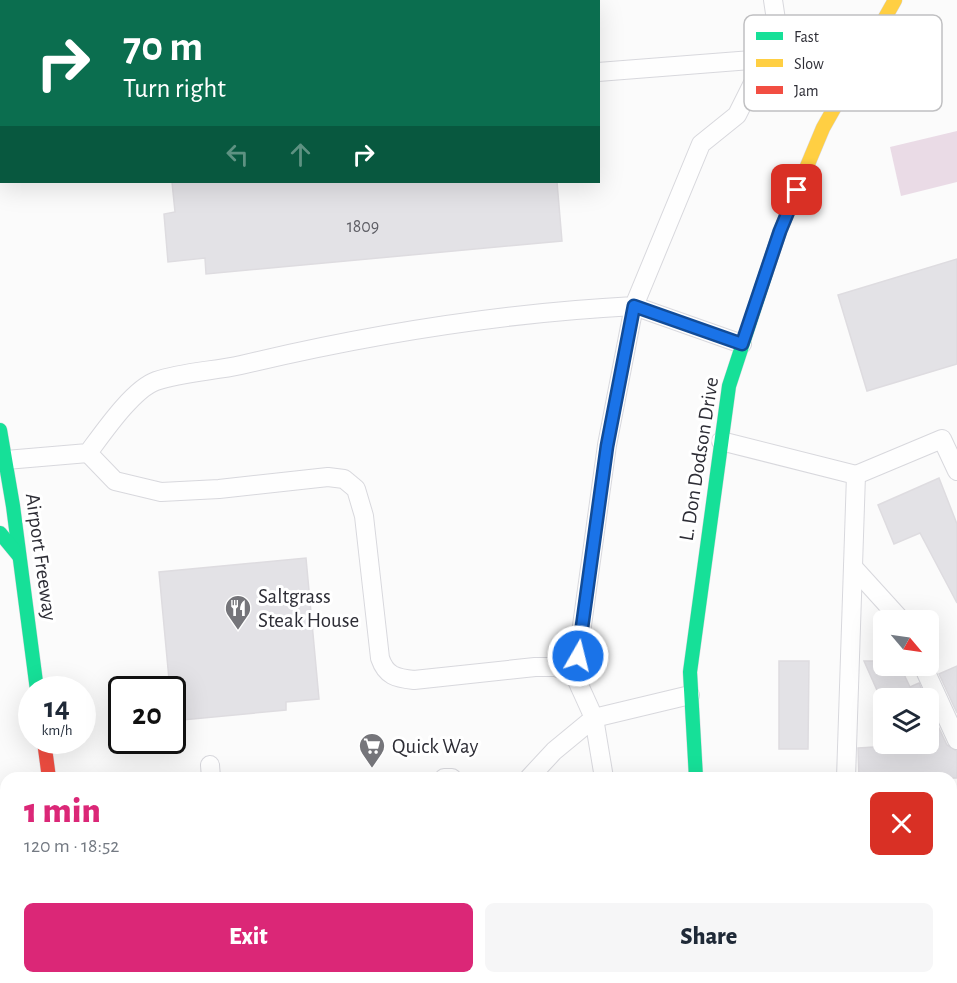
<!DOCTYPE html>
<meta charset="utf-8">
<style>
body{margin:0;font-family:"Alegreya Sans",sans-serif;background:#f6f6f7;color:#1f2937;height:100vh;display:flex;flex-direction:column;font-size:22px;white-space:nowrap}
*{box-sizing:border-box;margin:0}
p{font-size:20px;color:#747a83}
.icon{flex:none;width:33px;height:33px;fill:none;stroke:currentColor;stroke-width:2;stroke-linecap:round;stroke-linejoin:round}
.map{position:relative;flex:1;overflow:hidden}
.drawer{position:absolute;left:0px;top:772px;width:957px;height:212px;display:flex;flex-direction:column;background:#fff;border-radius:18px 18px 0 0;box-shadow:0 6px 24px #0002}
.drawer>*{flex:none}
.banner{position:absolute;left:0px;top:0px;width:600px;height:183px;box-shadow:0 6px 24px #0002;background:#0b6e4f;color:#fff;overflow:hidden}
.needle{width:39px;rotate:119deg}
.tools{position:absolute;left:873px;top:610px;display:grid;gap:12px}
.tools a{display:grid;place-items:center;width:66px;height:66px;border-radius:9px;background:#fff;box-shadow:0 6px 24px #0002;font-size:30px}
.speed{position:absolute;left:18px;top:676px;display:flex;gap:12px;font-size:30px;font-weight:700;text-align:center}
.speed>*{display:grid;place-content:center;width:78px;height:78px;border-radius:50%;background:#fff;box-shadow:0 6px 24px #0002;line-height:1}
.speed small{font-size:15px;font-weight:400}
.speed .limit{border:3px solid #111;border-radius:9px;background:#fff;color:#111}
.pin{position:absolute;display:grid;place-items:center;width:51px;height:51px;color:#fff;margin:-26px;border-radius:12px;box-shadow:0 3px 9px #0006}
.me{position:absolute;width:66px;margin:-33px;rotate:8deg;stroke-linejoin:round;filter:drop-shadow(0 0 4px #0008)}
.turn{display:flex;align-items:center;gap:21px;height:126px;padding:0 24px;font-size:27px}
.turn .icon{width:78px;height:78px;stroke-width:2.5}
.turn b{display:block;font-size:42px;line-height:51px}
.lanes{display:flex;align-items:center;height:57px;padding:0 24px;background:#0003;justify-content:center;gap:30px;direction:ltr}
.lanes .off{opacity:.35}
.round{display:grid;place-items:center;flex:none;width:63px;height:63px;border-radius:9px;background:#f6f6f7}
.overview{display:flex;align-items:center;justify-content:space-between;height:102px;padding:0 24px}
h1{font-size:36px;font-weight:800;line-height:45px;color:#db2777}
.primary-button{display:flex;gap:12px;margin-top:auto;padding:12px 24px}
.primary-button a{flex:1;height:69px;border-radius:9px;background:#db2777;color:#fff;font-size:24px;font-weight:800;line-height:69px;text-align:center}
.primary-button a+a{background:#f6f6f7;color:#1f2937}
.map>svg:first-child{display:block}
.green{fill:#eadbe6}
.building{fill:#e3e2e6;stroke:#dedce0;stroke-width:1.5}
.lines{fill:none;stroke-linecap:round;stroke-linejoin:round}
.lane-casing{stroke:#d8d8dd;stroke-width:20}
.fast-casing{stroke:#d8d8dd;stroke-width:15}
.slow-casing{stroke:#d8d8dd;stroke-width:15}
.jam-casing{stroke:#d8d8dd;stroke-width:15}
.lane{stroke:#fefefe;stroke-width:18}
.fast{stroke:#16e098;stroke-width:14}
.slow{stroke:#ffcf43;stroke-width:14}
.jam{stroke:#f24e42;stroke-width:14}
.route-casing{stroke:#114b97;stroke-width:15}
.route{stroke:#1a73e8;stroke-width:10}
.labels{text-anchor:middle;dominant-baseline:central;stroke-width:6;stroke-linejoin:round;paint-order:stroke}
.number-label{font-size:18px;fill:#5e5e65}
.street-label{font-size:21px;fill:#2d2d35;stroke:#fff}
.poi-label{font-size:21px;fill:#2d2d35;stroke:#fff;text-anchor:start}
.key{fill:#fff;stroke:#c0c0c2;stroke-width:1.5}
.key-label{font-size:16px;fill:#2d2d35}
</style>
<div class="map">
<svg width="957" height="983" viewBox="0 0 957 983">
<rect width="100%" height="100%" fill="#fbfbfb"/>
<path class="green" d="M 957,131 L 957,182 L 901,196 L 890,147 Z"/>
<g class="building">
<path d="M 172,182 L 557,182 L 562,241 L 206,274 L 205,258 L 168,262 L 164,214 L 175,212 Z"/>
<path d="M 957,259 L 957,364 L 867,391 L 838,295 Z"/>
<path d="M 939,478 L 957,524 L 957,603 L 920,533 L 894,544 L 878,505 Z"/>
<path d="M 306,558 L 319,699 L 286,702 L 286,710 L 172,721 L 172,690 L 170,690 L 159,572 Z"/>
<path d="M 779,661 L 809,661 L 808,749 L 779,749 Z"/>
<path d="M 864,661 L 884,661 L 884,666 L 900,666 L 910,687 L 919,683 L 926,699 L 884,699 L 884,706 Z"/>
<path d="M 957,666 L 957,713 L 939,674 Z"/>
<path d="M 928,705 L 947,745 L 957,751 L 957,778 L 859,778 L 858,748 L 928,744 Z"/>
</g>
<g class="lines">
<g class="lane-casing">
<g id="lane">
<path d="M 407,0 L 407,2"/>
<path d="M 773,0 L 776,20 L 765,59 L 847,85"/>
<path d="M 598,72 L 765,59"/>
<path d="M 721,441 L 856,475 L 846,778"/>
<path d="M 88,453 L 115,481 L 161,492 L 219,489 L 328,477 L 344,479 L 356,489 L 364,516 L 380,658 C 386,676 396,678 414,680 L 535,667 L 556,667 L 575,676"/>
<path d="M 6,460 L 88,453 C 103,433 133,389 156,381 C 182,372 214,371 241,365 C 370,334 502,313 634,306 L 701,144 L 737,115 L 765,59"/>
<path d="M 856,475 L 942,439 L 957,471"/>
<path d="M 853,567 L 902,621"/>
<path d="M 923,666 L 957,740"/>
<path d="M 690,695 L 594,718 L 575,676 L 607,445 L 634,306 L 742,344"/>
<path d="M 210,765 L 211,778"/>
<path d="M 444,778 L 452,778"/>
<path d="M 529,778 L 554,751 L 594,718 L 604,778"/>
<path d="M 951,818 L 957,812"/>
<path d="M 228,978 L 229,983"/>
<path d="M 643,978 L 643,983"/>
<path d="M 486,983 L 486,978"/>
</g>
</g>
<g class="fast-casing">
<g id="fast">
<path d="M 0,430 L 13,506 L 37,690"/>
<path d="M 0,533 L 19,556"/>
<path d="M 696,778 L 690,672 L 729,386 L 766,273"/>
<path d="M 76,978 L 77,983"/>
</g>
</g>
<g class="slow-casing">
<g id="slow">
<path d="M 766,273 L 780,231 L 823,128 L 895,0"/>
<path d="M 716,978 L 717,983"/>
</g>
</g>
<g class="jam-casing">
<path id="jam" d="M 44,741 L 49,778"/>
</g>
<use href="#lane" class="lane"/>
<use href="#fast" class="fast"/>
<use href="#slow" class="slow"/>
<use href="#jam" class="jam"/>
</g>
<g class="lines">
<g class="route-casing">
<path id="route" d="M 578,656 L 607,446 L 634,306 L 742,344 L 780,231 L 797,190"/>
</g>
<use href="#route" class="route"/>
</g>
<defs>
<g id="restaurant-pin" transform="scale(1.35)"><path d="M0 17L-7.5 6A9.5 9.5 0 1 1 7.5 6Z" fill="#75757a" stroke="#fff"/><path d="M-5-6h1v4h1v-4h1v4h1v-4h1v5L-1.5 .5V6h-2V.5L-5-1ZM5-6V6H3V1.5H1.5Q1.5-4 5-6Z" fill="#fff"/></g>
<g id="supermarket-pin" transform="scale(1.35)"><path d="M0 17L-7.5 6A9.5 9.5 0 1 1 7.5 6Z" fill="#75757a" stroke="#fff"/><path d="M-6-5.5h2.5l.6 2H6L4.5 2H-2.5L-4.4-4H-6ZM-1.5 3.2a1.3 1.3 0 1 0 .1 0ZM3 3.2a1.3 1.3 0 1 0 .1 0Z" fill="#fff"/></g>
</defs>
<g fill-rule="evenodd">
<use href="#restaurant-pin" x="238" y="608"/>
<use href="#supermarket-pin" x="372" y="746"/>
</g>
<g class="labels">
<g class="number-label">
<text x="363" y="227">1809</text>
</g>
<g class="street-label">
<text transform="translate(699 459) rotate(-81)">L. Don Dodson Drive</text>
<text transform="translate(41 557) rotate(82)">Airport Freeway</text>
</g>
<g class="poi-label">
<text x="258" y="596">Saltgrass<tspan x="258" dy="24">Steak House</tspan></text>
<text x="392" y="746">Quick Way</text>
</g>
</g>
<rect x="744" y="15" width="198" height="96" rx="9" class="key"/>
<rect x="756" y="32" width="27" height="8" fill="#16e098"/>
<rect x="756" y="59" width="27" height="8" fill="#ffcf43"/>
<rect x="756" y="86" width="27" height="8" fill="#f24e42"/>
<g class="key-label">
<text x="794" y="42">Fast</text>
<text x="794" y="69">Slow</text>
<text x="794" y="96">Jam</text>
</g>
</svg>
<div class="tools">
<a><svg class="needle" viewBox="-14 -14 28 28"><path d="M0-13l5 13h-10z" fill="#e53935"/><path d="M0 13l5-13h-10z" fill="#747a83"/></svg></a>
<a><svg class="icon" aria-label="layers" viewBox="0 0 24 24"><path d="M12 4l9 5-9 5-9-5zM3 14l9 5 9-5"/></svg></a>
</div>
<div class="speed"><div>14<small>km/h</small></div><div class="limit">20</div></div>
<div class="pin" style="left:797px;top:190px;background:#d93025"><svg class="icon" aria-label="arrive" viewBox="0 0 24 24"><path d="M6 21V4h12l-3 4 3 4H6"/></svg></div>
<svg class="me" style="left:578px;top:656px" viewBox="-20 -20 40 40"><circle r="17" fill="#1a73e8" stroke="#fff" stroke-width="3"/><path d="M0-11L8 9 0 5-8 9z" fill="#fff"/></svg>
<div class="banner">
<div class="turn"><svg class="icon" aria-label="right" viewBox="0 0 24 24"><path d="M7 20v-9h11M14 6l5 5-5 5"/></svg><div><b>70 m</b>Turn right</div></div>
<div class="lanes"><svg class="icon off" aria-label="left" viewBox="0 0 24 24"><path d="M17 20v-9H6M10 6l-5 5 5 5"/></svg><svg class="icon off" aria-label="ahead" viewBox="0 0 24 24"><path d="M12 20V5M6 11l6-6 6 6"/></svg><svg class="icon" aria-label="right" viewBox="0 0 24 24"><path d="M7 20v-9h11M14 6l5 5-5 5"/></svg></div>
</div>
<section class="drawer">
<div class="overview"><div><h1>1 min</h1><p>120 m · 18:52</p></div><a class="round" style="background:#d93025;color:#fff"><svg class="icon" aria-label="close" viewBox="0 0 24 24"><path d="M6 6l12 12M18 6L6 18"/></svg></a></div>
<div class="primary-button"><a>Exit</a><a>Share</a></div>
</section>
</div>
